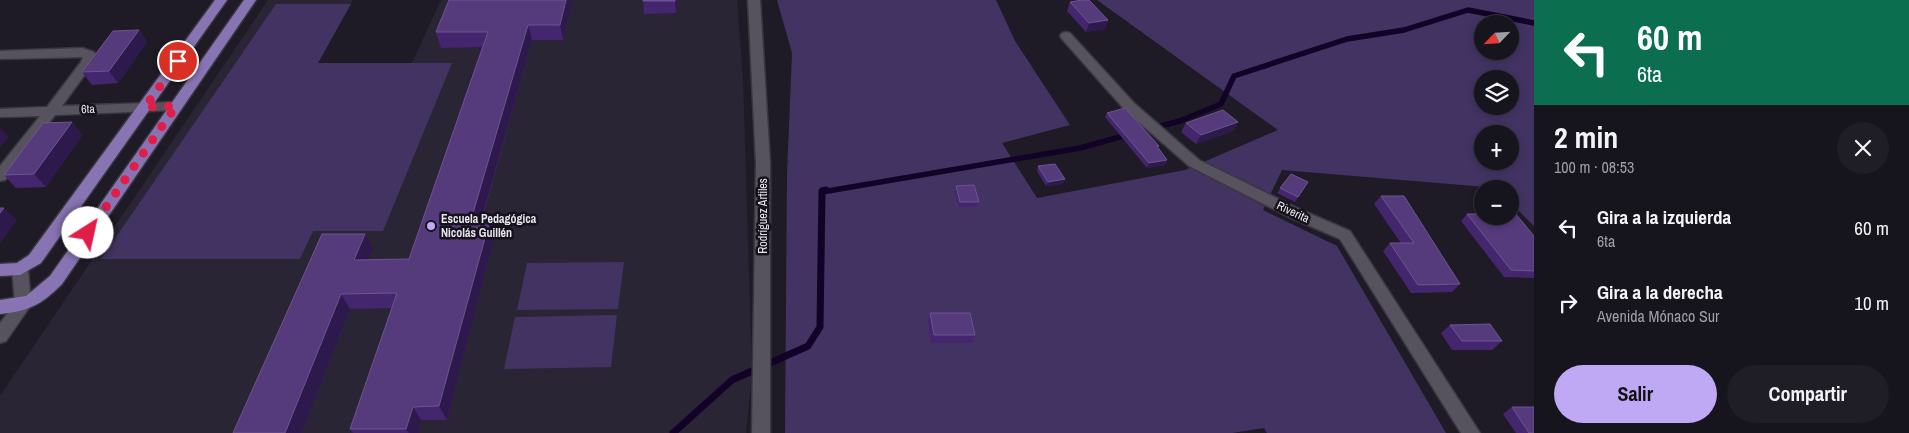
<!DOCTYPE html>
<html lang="es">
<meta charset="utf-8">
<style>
body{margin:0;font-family:"Archivo Narrow",sans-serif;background:#1f1d25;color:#f1f3f6;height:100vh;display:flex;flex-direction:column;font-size:19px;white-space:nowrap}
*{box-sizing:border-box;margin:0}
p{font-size:16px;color:#9e9ea3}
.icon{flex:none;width:28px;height:28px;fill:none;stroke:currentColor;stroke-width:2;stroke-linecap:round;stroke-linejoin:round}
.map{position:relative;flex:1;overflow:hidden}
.panel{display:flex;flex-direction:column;background:#16141c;width:375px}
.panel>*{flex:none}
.top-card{background:#0b6e4f;color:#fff;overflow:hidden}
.needle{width:32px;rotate:245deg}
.controls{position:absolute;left:1474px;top:15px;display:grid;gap:10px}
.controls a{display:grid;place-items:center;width:45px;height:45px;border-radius:50%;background:#16141c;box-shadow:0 2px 8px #0003,0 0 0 1px #35333b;font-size:25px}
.pin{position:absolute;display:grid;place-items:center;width:42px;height:42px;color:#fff;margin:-21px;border:2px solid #fff;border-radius:50%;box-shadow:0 1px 5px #0007}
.me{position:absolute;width:55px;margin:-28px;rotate:35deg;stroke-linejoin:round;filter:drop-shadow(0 0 4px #0008)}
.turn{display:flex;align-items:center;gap:18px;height:105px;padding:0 20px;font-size:22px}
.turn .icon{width:65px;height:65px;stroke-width:2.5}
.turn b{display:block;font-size:35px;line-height:42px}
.round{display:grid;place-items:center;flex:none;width:52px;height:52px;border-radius:26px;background:#1f1d25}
.head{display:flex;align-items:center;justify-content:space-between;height:85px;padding:0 20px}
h1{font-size:30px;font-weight:800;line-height:38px}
.button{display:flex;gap:10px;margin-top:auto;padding:10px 20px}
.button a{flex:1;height:58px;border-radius:30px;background:#bfa9f4;color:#111;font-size:20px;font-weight:800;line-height:58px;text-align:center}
.button a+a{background:#1f1d25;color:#f1f3f6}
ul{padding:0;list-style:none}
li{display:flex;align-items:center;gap:15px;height:75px;padding:0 20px}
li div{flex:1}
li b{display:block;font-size:19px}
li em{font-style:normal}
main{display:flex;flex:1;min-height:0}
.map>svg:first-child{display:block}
.built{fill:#2a2535}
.green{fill:#423362;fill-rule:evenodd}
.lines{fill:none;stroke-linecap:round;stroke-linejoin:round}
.stream-far1{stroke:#120228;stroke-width:5.5}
.stream{stroke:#120228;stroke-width:7}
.minor-casing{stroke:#393740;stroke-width:3}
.major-casing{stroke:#393740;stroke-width:3}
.minor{fill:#56535f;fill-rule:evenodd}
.major{fill:#8874b3;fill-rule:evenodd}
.wall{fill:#44266e}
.shaded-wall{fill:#2e194c}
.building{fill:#563b7c;stroke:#6c558e}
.route{stroke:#e11d48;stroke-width:9;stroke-dasharray:0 16.2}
.poi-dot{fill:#bfa9f4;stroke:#15121c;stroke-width:2}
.labels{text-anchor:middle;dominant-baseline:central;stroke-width:5;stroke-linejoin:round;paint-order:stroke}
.street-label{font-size:12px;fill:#e6e4ec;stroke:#15121c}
.poi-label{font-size:12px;font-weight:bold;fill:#e6e4ec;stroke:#15121c;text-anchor:start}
</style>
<main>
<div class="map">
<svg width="1534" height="433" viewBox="0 0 1534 433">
<rect width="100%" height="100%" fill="#1e1b26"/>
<path class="built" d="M 268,0 L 353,0 L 318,63 L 412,63 L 441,0 L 737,0 L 743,79 L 752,373 L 746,433 L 0,433 L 0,396 Z"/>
<g class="green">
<path d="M 777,0 L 996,0 L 1015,41 L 1070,125 L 1002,143 L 1037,198 L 1185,170 L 1278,130 L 1097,0 L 1534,0 L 1534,226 L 1510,202 L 1510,189 L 1282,170 L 1263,210 L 1337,246 L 1446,433 L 1267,433 L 1264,428 L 1232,433 L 785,433 L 787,175 L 792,53 ZM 1482,24 L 1510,24 L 1510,51 L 1482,51 ZM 1482,79 L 1510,79 L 1510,106 L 1482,106 ZM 1482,134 L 1510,134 L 1510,161 L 1482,161 Z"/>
<path d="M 276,4 L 351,4 L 318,63 L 452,63 L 383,231 L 313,231 L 300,259 L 101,259 Z"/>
<path d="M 624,262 L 618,309 L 517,310 L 527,263 Z"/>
<path d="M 617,315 L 611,367 L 504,369 L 515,317 Z"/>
</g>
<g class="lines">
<g class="stream-far1">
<path d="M 1137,132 L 1180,121 L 1221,104 L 1234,76 L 1347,39 L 1404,30 L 1468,10 L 1534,23"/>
<path d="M 822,192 L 1080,148 L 1127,135"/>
</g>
<path class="stream" d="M 673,433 L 732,380 L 808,346 L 820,327 L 822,191 L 826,190"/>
<g class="minor-casing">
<g id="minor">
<path d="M 748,0 L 760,0 L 770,163 L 770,433 L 752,433 L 756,163 Z"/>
<path d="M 1066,32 L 1070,33 L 1135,104 L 1199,160 L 1299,209 L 1350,231 L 1480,433 L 1461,433 L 1340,239 L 1289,217 L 1189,166 L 1125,110 L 1062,39 L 1060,36 L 1062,33 Z"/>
<path d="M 82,48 L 94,52 L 96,55 L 91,66 L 62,106 L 176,102 L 183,106 L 176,110 L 55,115 L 5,180 L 0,181 L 0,166 L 40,116 L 0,117 L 0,109 L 47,107 L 81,62 L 83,57 L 0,59 L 0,51 Z"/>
<path d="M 20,263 L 26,265 L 28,269 L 31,305 L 6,341 L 0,343 L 0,323 L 15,304 L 12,269 L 14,265 Z"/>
</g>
</g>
<g class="major-casing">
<g id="major">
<path d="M 215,0 L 227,0 L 41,263 L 20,275 L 0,276 L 0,264 L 17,263 L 29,255 Z"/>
<path d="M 244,0 L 256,0 L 62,284 C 41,305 29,311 0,314 L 0,300 L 26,296 L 50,276 Z"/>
</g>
</g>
<use href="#minor" class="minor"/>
<use href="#major" class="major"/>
</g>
<g class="wall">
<path d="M 449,0 L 573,0 L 563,40 L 532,40 L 482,220 L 490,220 L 495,235 L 447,420 L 421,420 L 418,433 L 353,433 L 350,429 L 392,308 L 350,309 L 302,433 L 233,433 L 373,249 L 369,260 L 409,259 L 482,47 L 441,48 L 436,32 Z"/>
<path d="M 643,0 L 678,0 L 676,13 L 644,14 Z"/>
<path d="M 1070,2 L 1108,20 L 1105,29 L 1086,32 L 1067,11 Z"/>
<path d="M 139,30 L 147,42 L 118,83 L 92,85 L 82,72 Z"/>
<path d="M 1107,113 L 1159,146 L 1158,148 L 1167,160 L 1165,165 L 1147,168 L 1105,117 Z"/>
<path d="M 72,122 L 82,135 L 46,187 L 16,188 L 4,175 Z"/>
<path d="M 1238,122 L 1233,131 L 1196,144 L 1181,132 L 1186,123 Z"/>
<path d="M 1038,166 L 1065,179 L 1063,184 L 1046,186 L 1037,171 Z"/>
<path d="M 1291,174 L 1308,182 L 1295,202 L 1277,193 Z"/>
<path d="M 956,186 L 979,202 L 977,206 L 959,207 L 955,190 Z"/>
<path d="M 1381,196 L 1460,284 L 1452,292 L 1411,293 L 1383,251 L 1390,243 L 1401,243 L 1374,204 Z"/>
<path d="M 1467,214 L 1534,236 L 1534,278 L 1504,277 L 1461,221 Z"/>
<path d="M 930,313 L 975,335 L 972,343 L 931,343 L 928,322 Z"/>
<path d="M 1450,325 L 1502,341 L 1492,350 L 1452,350 L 1441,333 Z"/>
<path d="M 1512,407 L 1534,433 L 1516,433 L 1503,414 Z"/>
</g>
<g class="shaded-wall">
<path d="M 566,0 L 573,0 L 563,40 L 560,25 Z"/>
<path d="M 675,0 L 678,0 L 676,13 Z"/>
<path d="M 1108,20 L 1105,29 L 1086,32 L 1089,23 Z"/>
<path d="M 528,25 L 532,40 L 477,235 L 471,220 Z"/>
<path d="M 139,30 L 147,42 L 118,83 L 109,71 Z"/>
<path d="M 72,122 L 82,135 L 46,187 L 34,174 Z"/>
<path d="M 1238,122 L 1233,131 L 1196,144 L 1201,135 Z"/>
<path d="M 0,127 L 9,137 L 0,148 Z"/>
<path d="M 1167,160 L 1165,165 L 1147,168 L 1149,163 Z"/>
<path d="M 1065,179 L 1063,184 L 1046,186 L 1048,182 Z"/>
<path d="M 4,208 L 17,220 L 0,244 L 0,213 Z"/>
<path d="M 490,220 L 495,235 L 447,420 L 439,406 Z"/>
<path d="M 365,234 L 373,249 L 363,275 L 354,260 Z"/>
<path d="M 341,294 L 350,309 L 302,433 L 285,433 Z"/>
<path d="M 413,407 L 421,420 L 418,433 L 409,433 L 406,429 Z"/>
</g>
<g class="building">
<path d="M 449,0 L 566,0 L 560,25 L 528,25 L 471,220 L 490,220 L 439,406 L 413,407 L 406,429 L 350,429 L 397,293 L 341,294 L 285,433 L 233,433 L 322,234 L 365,234 L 354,260 L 409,259 L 488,32 L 436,32 Z"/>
<rect x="643" y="0" width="32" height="1"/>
<path d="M 1082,0 L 1089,0 L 1108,20 L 1089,23 L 1070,2 Z"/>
<path d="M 139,30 L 109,71 L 82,72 L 113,31 Z"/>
<path d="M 1125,108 L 1159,146 L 1157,146 L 1167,160 L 1149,163 L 1107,113 Z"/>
<path d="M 1223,110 L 1238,122 L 1201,135 L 1186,123 Z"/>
<path d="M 72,122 L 34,174 L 4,175 L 43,123 Z"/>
<path d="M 1055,164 L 1065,179 L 1048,182 L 1038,166 Z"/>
<path d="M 1291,174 L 1308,182 L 1298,197 L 1280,188 Z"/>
<path d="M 974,185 L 979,202 L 960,202 L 956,186 Z"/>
<path d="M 1381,196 L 1404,196 L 1460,284 L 1418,285 L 1390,243 L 1414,243 Z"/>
<path d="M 0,208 L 4,208 L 0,213 Z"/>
<path d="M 1515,213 L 1534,236 L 1534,271 L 1511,270 L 1467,214 L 1482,214 L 1482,216 L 1510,216 L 1510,214 Z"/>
<path d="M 930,313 L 970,313 L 975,335 L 934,335 Z"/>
<path d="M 1490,324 L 1502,341 L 1462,341 L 1450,325 Z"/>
<path d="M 1512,407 L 1534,407 L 1534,433 L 1529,433 Z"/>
</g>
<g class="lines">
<path class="route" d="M 88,233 L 176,106 L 145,107 L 178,61"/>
</g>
<circle class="poi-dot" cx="431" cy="226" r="5"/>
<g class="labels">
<g class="street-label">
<text transform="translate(88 109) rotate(-2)">6ta</text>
<text transform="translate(1293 212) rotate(25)">Riverita</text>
<text transform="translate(763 216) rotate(-90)">Rodríguez Artiles</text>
</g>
<g class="poi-label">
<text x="441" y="219">Escuela Pedagógica<tspan x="441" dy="14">Nicolás Guillén</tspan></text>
</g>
</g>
</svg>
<div class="controls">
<a><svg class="needle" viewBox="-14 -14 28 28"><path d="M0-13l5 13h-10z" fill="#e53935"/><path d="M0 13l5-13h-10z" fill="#9e9ea3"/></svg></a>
<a><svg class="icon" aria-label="layers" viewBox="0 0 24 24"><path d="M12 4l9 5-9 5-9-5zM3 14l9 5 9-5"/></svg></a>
<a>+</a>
<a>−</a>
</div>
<div class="pin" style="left:178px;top:61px;background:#d93025"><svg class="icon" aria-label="arrive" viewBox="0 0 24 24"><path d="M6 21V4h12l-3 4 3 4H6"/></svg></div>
<svg class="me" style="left:88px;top:233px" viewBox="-20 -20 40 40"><circle r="19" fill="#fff"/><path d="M0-13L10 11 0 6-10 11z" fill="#e11d48"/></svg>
</div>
<section class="panel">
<div class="top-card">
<div class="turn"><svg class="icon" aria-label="left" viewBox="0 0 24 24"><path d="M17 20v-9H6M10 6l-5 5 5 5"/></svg><div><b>60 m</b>6ta</div></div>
</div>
<div class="head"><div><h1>2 min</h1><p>100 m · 08:53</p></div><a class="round"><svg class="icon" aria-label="close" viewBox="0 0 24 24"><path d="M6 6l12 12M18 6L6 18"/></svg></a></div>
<ul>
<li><svg class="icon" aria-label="left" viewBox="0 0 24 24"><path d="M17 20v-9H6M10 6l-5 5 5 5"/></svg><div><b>Gira a la izquierda</b><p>6ta</p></div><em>60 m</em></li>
<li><svg class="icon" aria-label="right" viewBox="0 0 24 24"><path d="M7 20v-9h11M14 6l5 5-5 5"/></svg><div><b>Gira a la derecha</b><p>Avenida Mónaco Sur</p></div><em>10 m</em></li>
</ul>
<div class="button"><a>Salir</a><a>Compartir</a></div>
</section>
</main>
